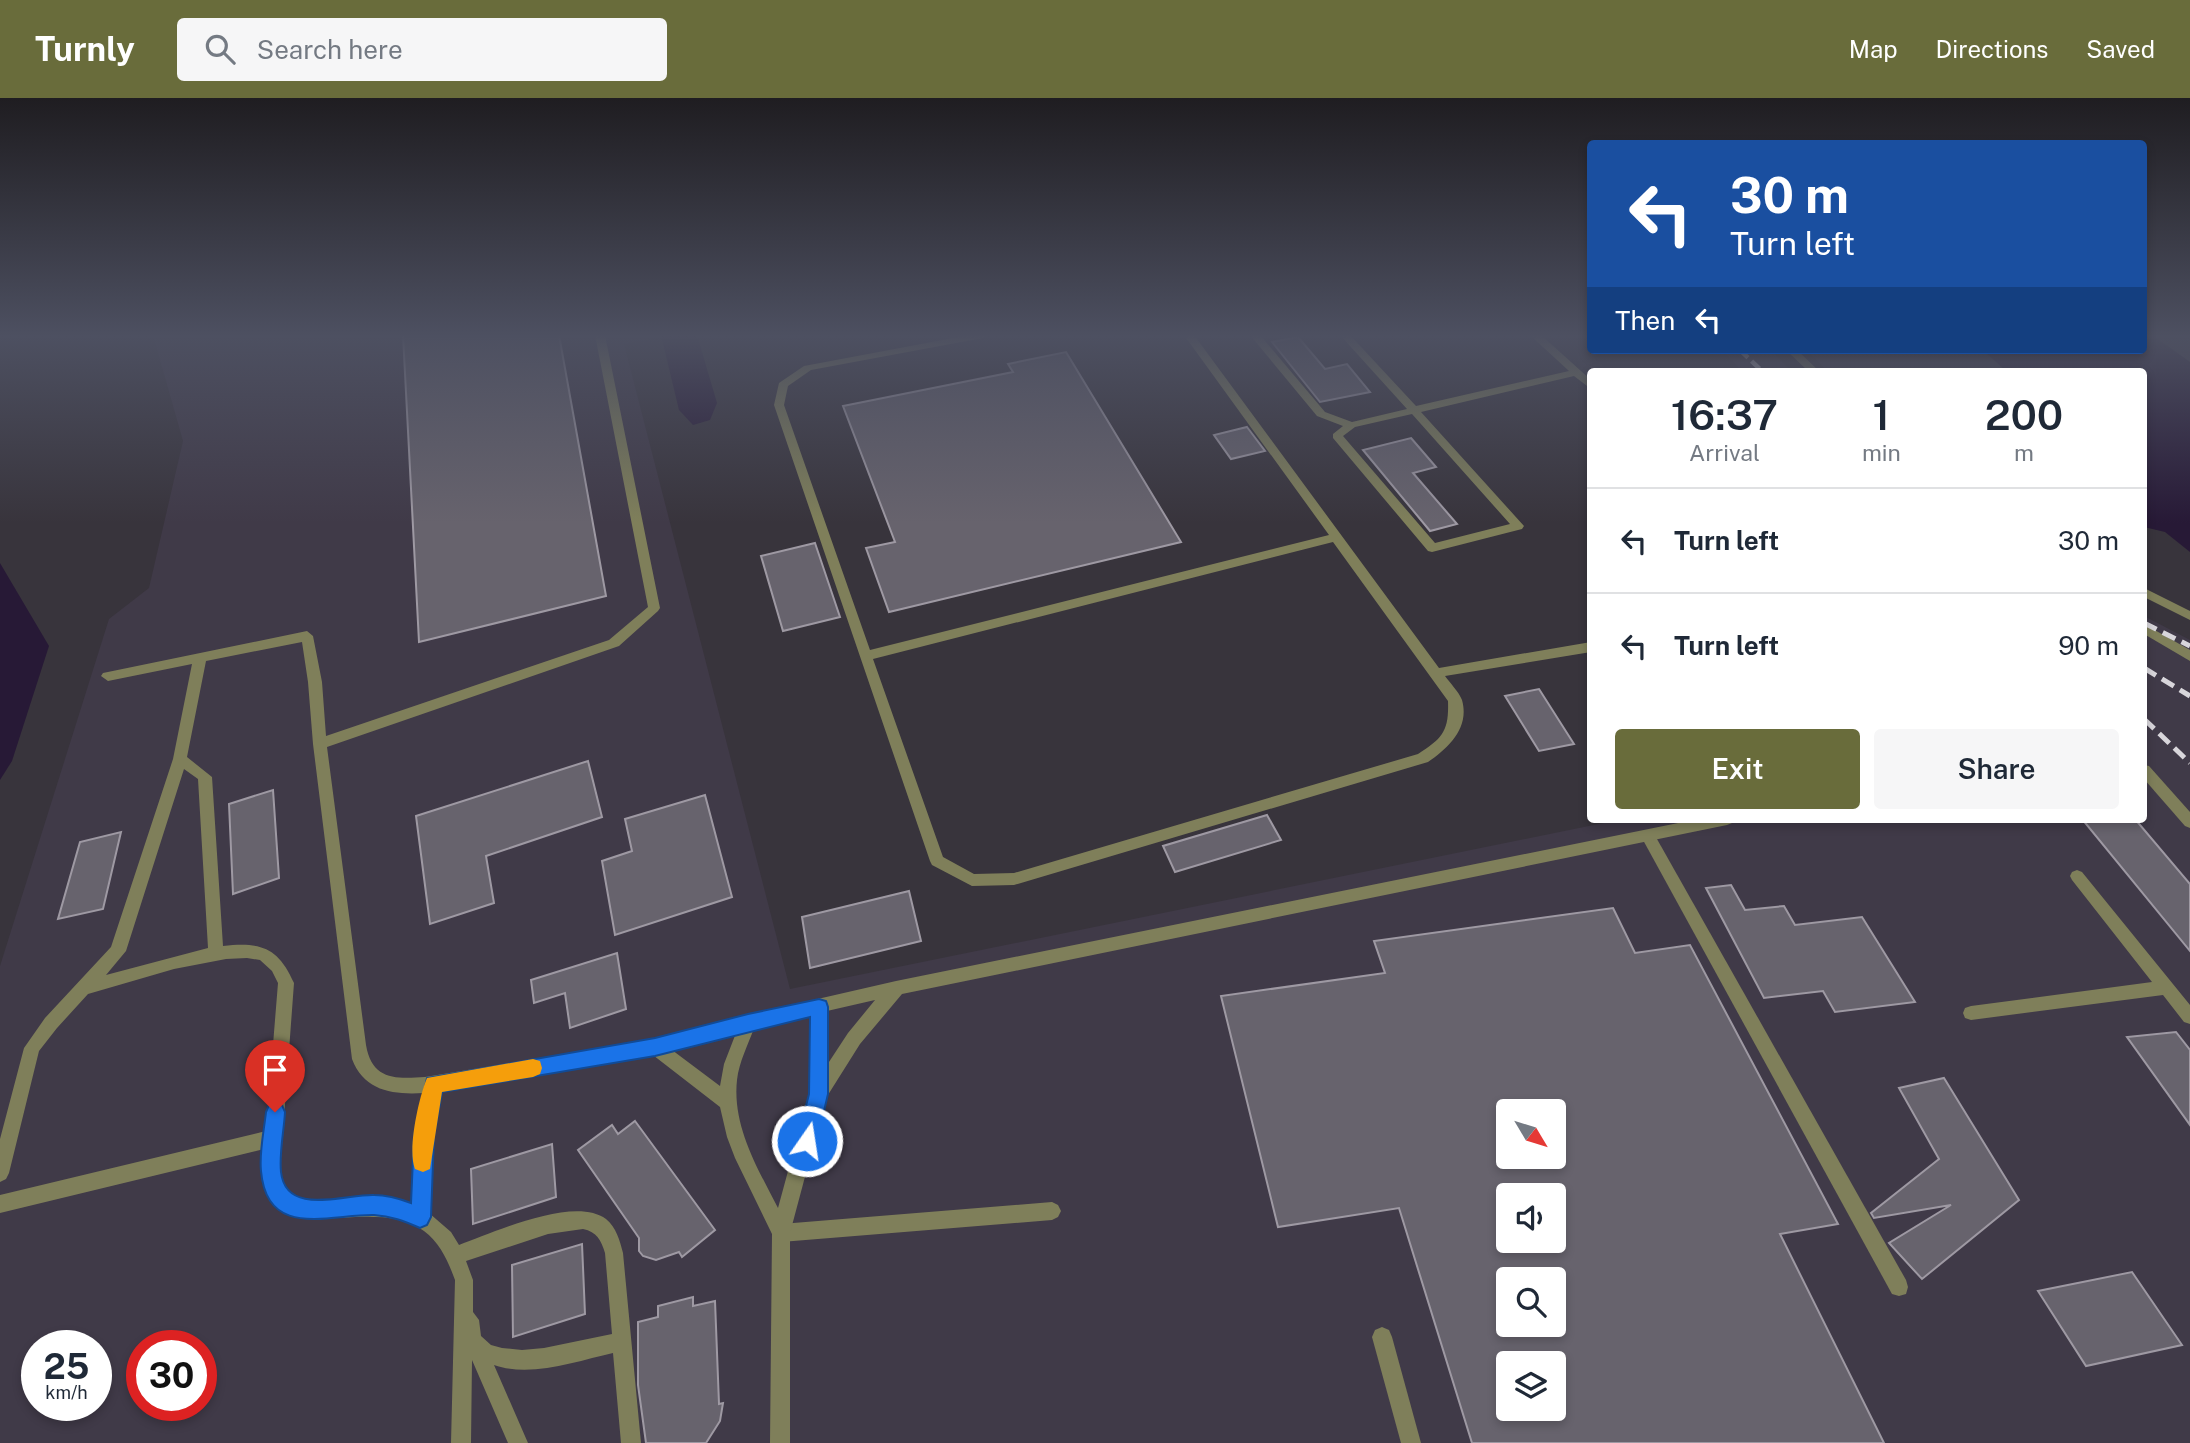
<!DOCTYPE html>
<style>
body{margin:0;font-family:"Public Sans",sans-serif;background:#f6f6f7;color:#1f2937;height:100vh;display:flex;flex-direction:column;font-size:26px;white-space:nowrap}
*{box-sizing:border-box;margin:0}
p{font-size:23px;color:#747a83}
.icon{flex:none;width:38px;height:38px;fill:none;stroke:currentColor;stroke-width:2;stroke-linecap:round;stroke-linejoin:round}
.map{position:relative;flex:1;overflow:hidden}
.panel{position:absolute;left:1587px;top:270px;width:560px;height:455px;display:flex;flex-direction:column;background:#fff;border-radius:7px;box-shadow:0 4px 10px #0003}
.panel>*{flex:none}
.guide{position:absolute;left:1587px;top:42px;width:560px;height:214px;border-radius:7px;box-shadow:0 4px 10px #0003;background:#1a4fa0;color:#fff;overflow:hidden}
.needle{width:46px;rotate:128deg}
.buttons{position:absolute;left:1496px;top:1001px;display:grid;gap:14px}
.buttons a{display:grid;place-items:center;width:70px;height:70px;border-radius:7px;background:#fff;box-shadow:0 4px 10px #0003;font-size:35px}
.speed{position:absolute;left:21px;top:1232px;display:flex;gap:14px;font-size:35px;font-weight:700;text-align:center}
.speed>*{display:grid;place-content:center;width:91px;height:91px;border-radius:50%;background:#fff;box-shadow:0 4px 10px #0003;line-height:1}
.speed small{font-size:18px;font-weight:400}
.speed .limit{border:10px solid #d22;background:#fff;color:#111}
.pin{position:absolute;display:grid;place-items:center;width:60px;height:60px;color:#fff;margin:-72px -30px;border-radius:50% 50% 50% 0;rotate:-45deg;box-shadow:0 0 7px #0007}
.pin .icon{rotate:45deg}
.me{position:absolute;width:77px;margin:-38px;rotate:13deg;stroke-linejoin:round;filter:drop-shadow(0 0 5px #0008)}
.turn{display:flex;align-items:center;gap:24px;height:147px;padding:0 28px;font-size:32px}
.turn .icon{width:91px;height:91px;stroke-width:2.5}
.turn b{display:block;font-size:49px;line-height:60px}
.then{display:flex;align-items:center;height:66px;padding:0 28px;background:#0003;gap:14px;font-size:26px}
.eta{display:flex;justify-content:space-evenly;align-items:center;height:119px;text-align:center}
.eta b{font-size:42px;font-weight:600;line-height:49px}
.primary-button{display:flex;gap:14px;margin-top:auto;padding:14px 28px}
.primary-button a{flex:1;height:80px;border-radius:7px;background:#696c3b;color:#fff;font-size:28px;font-weight:600;line-height:80px;text-align:center}
.primary-button a+a{background:#f6f6f7;color:#1f2937}
ul{padding:0;list-style:none}
li{display:flex;align-items:center;gap:21px;height:105px;padding:0 28px;border-top:2px solid #e0e1e3}
li div{flex:1}
li b{display:block;font-size:26px}
li em{font-style:normal}
header{display:flex;align-items:center;gap:42px;box-sizing:border-box;height:98px;padding:0 35px;background:#696c3b;color:#fff}
header strong{font-size:33px}
nav{display:flex;gap:38px;margin-inline-start:auto;font-size:24px}
.search{width:490px;height:63px;background:#f6f6f7;display:flex;align-items:center;gap:18px;box-sizing:border-box;padding:0 24px;border-radius:7px;color:#747a83;font-size:26px}
.map>svg:first-child{display:block}
.built{fill:#403a48;fill-rule:evenodd}
.water{fill:#271936}
.building{fill:#67636d;stroke:#9e99a3;stroke-width:2;fill-rule:evenodd}
.lines{fill:none;stroke-linecap:round;stroke-linejoin:round}
.service{fill:#7f7f5a;fill-rule:evenodd}
.minor{fill:#7f7f5a;fill-rule:evenodd}
.rail-far1{stroke:#d8d6db;stroke-width:4.5;stroke-dasharray:11 5;stroke-linecap:butt}
.rail{stroke:#d8d6db;stroke-width:5;stroke-dasharray:14 7;stroke-linecap:butt}
.route{fill:#1a73e8;stroke:#114b97;stroke-width:2}
.slow{fill:#f59e0b}
</style>
<header>
<strong>Turnly</strong>
<div class="search"><svg class="icon" aria-label="search" viewBox="0 0 24 24"><circle cx="10" cy="10" r="6"/><path d="M15 15l6 6"/></svg>Search here</div>
<nav><a>Map</a><a>Directions</a><a>Saved</a></nav>
</header>
<div class="map">
<svg width="2190" height="1345" viewBox="0 0 2190 1345">
<rect width="100%" height="100%" fill="#38343c"/>
<g class="built">
<path d="M 153,237 L 661,237 L 662,239 L 624,246 L 790,891 L 1623,721 L 2144,721 L 2144,518 L 2190,542 L 2190,1345 L 0,1345 L 0,868 L 109,521 L 149,490 L 183,343 ZM 1508,1013 L 1554,1013 L 1554,1059 L 1508,1059 ZM 1508,1097 L 1554,1097 L 1554,1143 L 1508,1143 ZM 1508,1181 L 1554,1181 L 1554,1227 L 1508,1227 ZM 37,1248 L 96,1248 L 96,1307 L 37,1307 ZM 142,1248 L 201,1248 L 201,1307 L 142,1307 ZM 1508,1265 L 1554,1265 L 1554,1311 L 1508,1311 Z"/>
<path d="M 2152,237 L 2190,237 L 2190,264 Z"/>
<path d="M 1722,252 L 1771,252 L 1791,273 L 1742,273 Z"/>
<path d="M 1807,252 L 1983,252 L 2006,273 L 1827,273 Z"/>
</g>
<g class="water">
<path d="M 661,237 L 697,237 L 717,305 L 710,322 L 693,327 L 679,312 Z"/>
<path d="M 2144,237 L 2152,237 L 2190,264 L 2190,454 L 2165,434 L 2144,429 L 2144,273 L 2006,273 L 1983,252 L 2144,252 Z"/>
<path d="M 0,465 L 49,548 L 12,663 L 0,682 Z"/>
</g>
<g class="building">
<path d="M 403,237 L 559,237 L 606,498 L 419,544 Z"/>
<path d="M 1298,239 L 1325,271 L 1347,266 L 1370,294 L 1320,304 L 1272,244 Z"/>
<path d="M 1066,254 L 1181,444 L 889,514 L 866,450 L 895,444 L 843,308 L 1013,274 L 1008,266 Z"/>
<path d="M 1247,329 L 1265,353 L 1231,361 L 1214,337 Z"/>
<path d="M 1411,340 L 1436,369 L 1413,375 L 1457,426 L 1430,433 L 1363,352 Z"/>
<path d="M 815,445 L 840,519 L 783,533 L 761,458 Z"/>
<path d="M 1539,591 L 1574,646 L 1539,653 L 1505,598 Z"/>
<path d="M 588,663 L 602,719 L 486,758 L 494,805 L 430,826 L 416,718 Z"/>
<path d="M 273,692 L 279,780 L 233,796 L 229,706 Z"/>
<path d="M 705,697 L 732,799 L 615,837 L 602,763 L 632,753 L 625,721 Z"/>
<path d="M 1267,717 L 1281,742 L 1175,774 L 1163,748 Z"/>
<path d="M 2082,721 L 2135,721 L 2190,786 L 2190,853 Z"/>
<path d="M 121,734 L 103,811 L 58,821 L 80,744 Z"/>
<path d="M 1731,787 L 1745,812 L 1784,808 L 1795,827 L 1862,819 L 1915,904 L 1835,914 L 1823,893 L 1764,900 L 1706,790 Z"/>
<path d="M 909,793 L 921,843 L 810,870 L 802,819 Z"/>
<path d="M 1613,810 L 1635,855 L 1690,847 L 1838,1126 L 1780,1136 L 1884,1345 L 1472,1345 L 1399,1110 L 1278,1129 L 1221,898 L 1385,875 L 1374,843 ZM 1508,1013 L 1554,1013 L 1554,1059 L 1508,1059 ZM 1508,1097 L 1554,1097 L 1554,1143 L 1508,1143 ZM 1508,1181 L 1554,1181 L 1554,1227 L 1508,1227 ZM 1508,1265 L 1554,1265 L 1554,1311 L 1508,1311 Z"/>
<path d="M 617,855 L 626,911 L 570,930 L 565,895 L 534,905 L 531,882 Z"/>
<path d="M 2176,934 L 2190,952 L 2190,1027 L 2127,939 Z"/>
<path d="M 1944,980 L 2019,1102 L 1922,1181 L 1889,1145 L 1951,1107 L 1874,1120 L 1871,1115 L 1939,1061 L 1899,990 Z"/>
<path d="M 635,1023 L 715,1132 L 682,1159 L 679,1154 L 656,1162 L 643,1158 L 639,1153 L 639,1140 L 578,1052 L 612,1027 L 618,1036 Z"/>
<path d="M 552,1046 L 556,1099 L 473,1126 L 471,1071 Z"/>
<path d="M 582,1146 L 585,1216 L 513,1239 L 512,1167 Z"/>
<path d="M 2132,1174 L 2182,1247 L 2086,1268 L 2038,1193 Z"/>
<path d="M 693,1199 L 693,1208 L 715,1203 L 719,1306 L 723,1305 L 720,1323 L 706,1345 L 646,1345 L 638,1287 L 638,1224 L 658,1219 L 658,1208 Z"/>
</g>
<g class="lines">
<g class="service">
<path d="M 595,237 L 605,237 L 660,510 L 658,513 L 619,548 L 327,649 L 366,947 C 372,982 395,981 425,979 L 655,941 L 661,944 L 663,949 L 661,954 L 655,957 L 441,993 L 433,1038 L 429,1115 L 451,1134 L 459,1147 C 493,1135 574,1097 606,1121 C 616,1129 620,1143 623,1155 L 641,1345 L 621,1345 L 613,1255 C 577,1263 531,1280 494,1267 L 528,1345 L 508,1345 L 472,1262 L 471,1345 L 451,1345 L 455,1182 C 448,1163 440,1145 424,1133 C 365,1090 254,1170 264,1051 L 0,1115 L 0,1097 L 266,1033 L 278,885 L 272,873 L 260,862 L 247,860 L 226,861 L 174,871 L 88,896 L 57,930 L 39,953 L 9,1075 L 6,1081 L 0,1084 L 0,1041 L 24,950 L 45,920 L 111,849 L 173,661 L 192,566 L 108,583 L 101,578 L 103,575 L 307,533 L 313,538 L 322,584 L 326,638 L 609,542 L 648,509 ZM 302,544 L 308,584 L 313,646 L 352,961 C 364,993 393,997 424,995 L 415,1038 L 412,1107 L 379,1100 L 305,1103 C 288,1101 284,1089 280,1074 L 294,885 C 278,849 261,844 223,848 L 212,679 L 187,659 L 206,563 ZM 184,671 L 198,681 L 208,850 L 106,877 L 126,853 ZM 583,1131 C 597,1134 601,1142 605,1155 L 612,1236 L 544,1250 L 522,1252 L 502,1250 L 491,1247 L 481,1238 L 479,1222 L 473,1214 L 473,1182 L 466,1163 L 548,1136 Z"/>
<path d="M 969,237 L 988,237 L 983,240 L 811,272 L 788,288 L 784,307 L 870,552 L 1329,437 L 1184,237 L 1194,237 L 1439,570 L 1591,544 L 1591,554 L 1445,578 C 1450,585 1459,594 1462,602 C 1470,630 1448,650 1428,664 L 1014,787 L 972,788 L 932,767 L 930,763 L 774,307 L 779,285 L 804,268 ZM 1333,444 L 1448,603 C 1449,633 1443,640 1418,656 L 1014,775 L 974,776 L 943,759 L 873,561 Z"/>
<path d="M 1250,237 L 1260,237 L 1325,314 L 1352,324 L 1407,311 L 1340,237 L 1350,237 L 1416,308 L 1569,273 L 1530,237 L 1541,237 L 1591,282 L 1591,291 L 1574,278 L 1421,314 L 1524,428 L 1522,431 L 1432,454 L 1428,453 L 1333,340 L 1333,336 L 1343,328 L 1317,318 ZM 1412,316 L 1510,426 L 1435,445 L 1343,338 L 1355,329 Z"/>
<path d="M 2144,526 L 2190,552 L 2190,563 L 2144,536 Z"/>
<path d="M 1648,732 L 1653,734 L 1906,1182 L 1908,1189 L 1906,1196 L 1899,1198 L 1892,1196 L 1643,742 L 1641,738 L 1643,734 Z"/>
<path d="M 2077,772 L 2082,774 L 2190,907 L 2190,926 L 2184,924 L 2163,897 L 1971,922 L 1965,920 L 1963,915 L 1965,910 L 1971,908 L 2152,884 L 2072,782 L 2070,778 L 2072,774 Z"/>
<path d="M 1052,1104 L 1058,1107 L 1061,1113 L 1058,1119 L 1052,1122 L 781,1144 L 775,1141 L 772,1135 L 775,1129 L 781,1126 Z"/>
<path d="M 1382,1229 L 1389,1232 L 1392,1239 L 1421,1345 L 1401,1345 L 1372,1239 L 1375,1232 Z"/>
</g>
<g class="minor">
<path d="M 1786,252 L 1797,252 L 1819,273 L 1808,273 Z"/>
<path d="M 2144,490 L 2190,513 L 2190,522 L 2144,499 Z"/>
<path d="M 2144,667 L 2149,668 L 2190,714 L 2190,730 L 2185,728 L 2144,681 Z"/>
<path d="M 1698,721 L 1734,721 L 1732,725 L 1727,727 L 902,896 L 860,946 L 826,1000 L 790,1135 L 790,1345 L 770,1345 L 772,1136 L 735,1060 L 727,1039 L 720,1009 L 649,954 L 647,949 L 649,944 L 748,917 L 896,883 ZM 875,902 L 848,935 L 827,967 L 827,913 ZM 811,917 L 809,996 L 778,1110 C 758,1071 732,1028 737,982 C 739,964 748,947 754,930 ZM 736,935 L 724,966 L 720,988 L 672,952 Z"/>
</g>
<path class="rail-far1" d="M 1740,252 L 1762,273"/>
<g class="rail">
<path d="M 2144,525 L 2190,548"/>
<path d="M 2144,570 L 2190,598"/>
<path d="M 2144,621 L 2190,665"/>
</g>
</g>
<linearGradient id="sky" x2="0" y2="1"><stop stop-color="#1f1d21"/><stop offset="0.56" stop-color="#4d5061"/><stop offset="1" stop-color="#4d5061" stop-opacity="0"/></linearGradient>
<rect width="2190" height="425" fill="url(#sky)"/>
<path class="route" d="M 819,901 L 826,903 L 828,909 L 828,996 L 817,1043 L 814,1049 L 807,1052 L 800,1049 L 797,1043 L 809,996 L 810,919 L 655,958 L 442,994 L 434,1038 L 431,1119 L 427,1127 L 420,1130 C 404,1123 391,1118 374,1117 C 330,1116 267,1142 261,1073 C 259,1054 264,1033 266,1014 L 269,1007 L 275,1005 L 282,1007 L 285,1014 C 284,1033 279,1055 281,1074 C 286,1119 345,1096 374,1097 C 387,1097 398,1100 411,1105 L 414,1038 L 427,980 L 655,940 L 748,916 Z"/>
<path class="slow" d="M 533,961 L 540,963 L 542,970 L 540,976 L 533,979 L 442,994 L 430,1071 L 423,1074 L 415,1071 C 407,1052 419,999 427,980 Z"/>
</svg>
<div class="buttons">
<a><svg class="needle" viewBox="-14 -14 28 28"><path d="M0-13l5 13h-10z" fill="#e53935"/><path d="M0 13l5-13h-10z" fill="#747a83"/></svg></a>
<a><svg class="icon" aria-label="sound" viewBox="0 0 24 24"><path d="M4 9h4l5-4v14l-5-4H4zM17 9q2 3 0 6"/></svg></a>
<a><svg class="icon" aria-label="search" viewBox="0 0 24 24"><circle cx="10" cy="10" r="6"/><path d="M15 15l6 6"/></svg></a>
<a><svg class="icon" aria-label="layers" viewBox="0 0 24 24"><path d="M12 4l9 5-9 5-9-5zM3 14l9 5 9-5"/></svg></a>
</div>
<div class="speed"><div>25<small>km/h</small></div><div class="limit">30</div></div>
<div class="pin" style="left:275px;top:1014px;background:#d93025"><svg class="icon" aria-label="arrive" viewBox="0 0 24 24"><path d="M6 21V4h12l-3 4 3 4H6"/></svg></div>
<svg class="me" style="left:807px;top:1043px" viewBox="-20 -20 40 40"><circle r="17" fill="#1a73e8" stroke="#fff" stroke-width="3"/><path d="M0-11L8 9 0 5-8 9z" fill="#fff"/></svg>
<div class="guide">
<div class="turn"><svg class="icon" aria-label="left" viewBox="0 0 24 24"><path d="M17 20v-9H6M10 6l-5 5 5 5"/></svg><div><b>30 m</b>Turn left</div></div>
<div class="then">Then<svg class="icon" aria-label="left" viewBox="0 0 24 24"><path d="M17 20v-9H6M10 6l-5 5 5 5"/></svg></div>
</div>
<section class="panel">
<div class="eta">
<div><b>16:37</b><p>Arrival</p></div>
<div><b>1</b><p>min</p></div>
<div><b>200</b><p>m</p></div>
</div>
<ul>
<li><svg class="icon" aria-label="left" viewBox="0 0 24 24"><path d="M17 20v-9H6M10 6l-5 5 5 5"/></svg><div><b>Turn left</b></div><em>30 m</em></li>
<li><svg class="icon" aria-label="left" viewBox="0 0 24 24"><path d="M17 20v-9H6M10 6l-5 5 5 5"/></svg><div><b>Turn left</b></div><em>90 m</em></li>
</ul>
<div class="primary-button"><a>Exit</a><a>Share</a></div>
</section>
</div>
